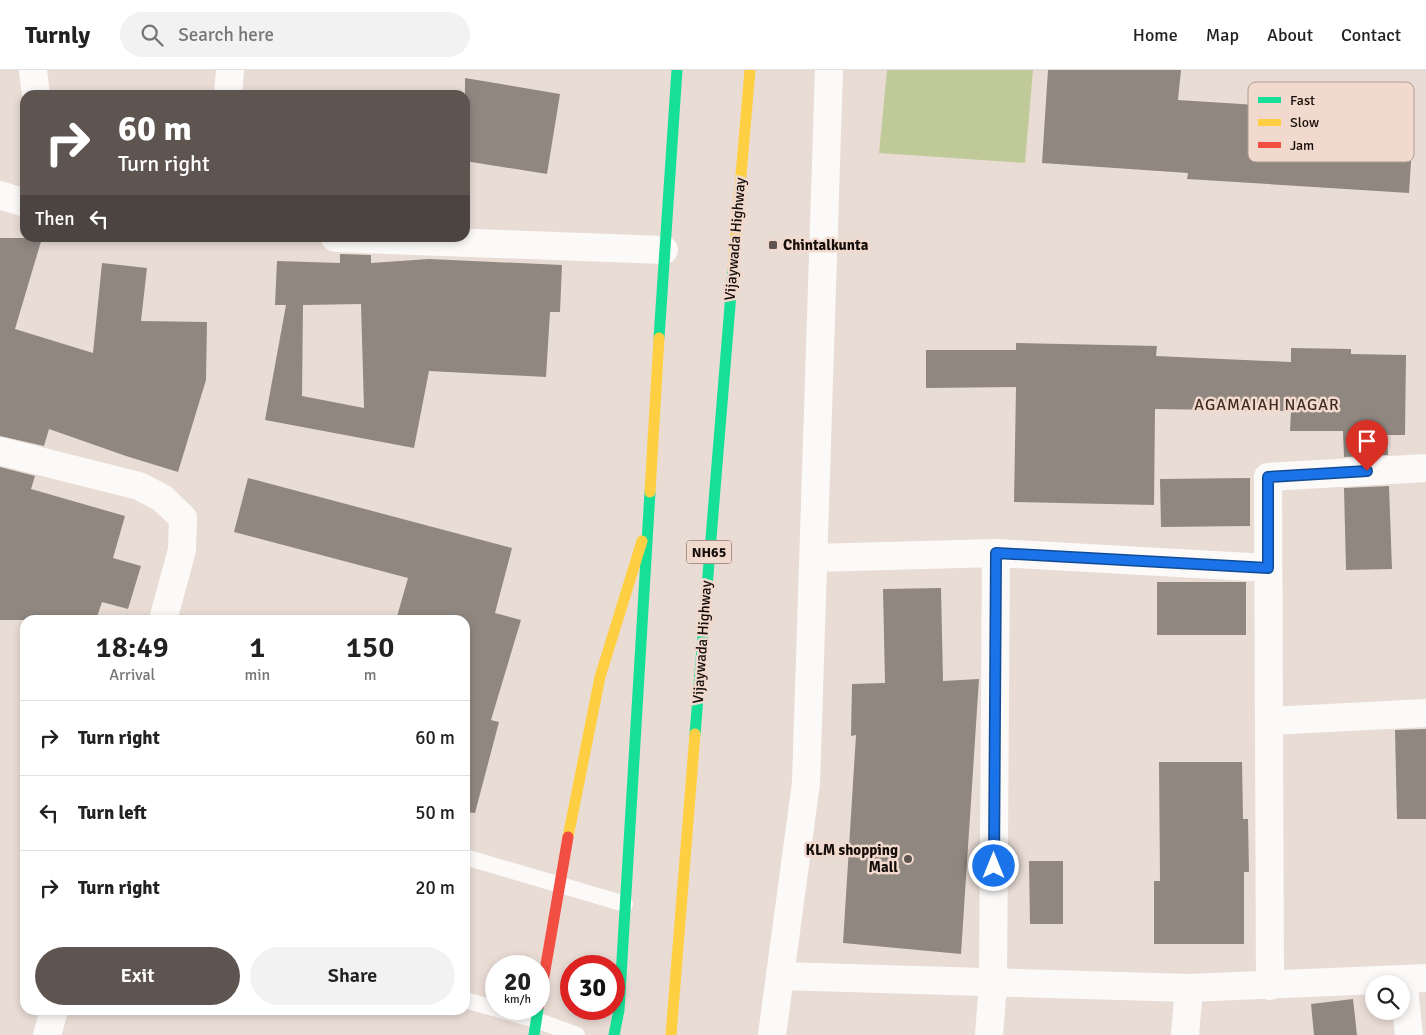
<!DOCTYPE html>
<style>
body{margin:0;font-family:Signika,sans-serif;background:#f2f2f2;color:#222;height:100vh;display:flex;flex-direction:column;font-size:19px;white-space:nowrap}
*{box-sizing:border-box;margin:0}
p{font-size:16px;color:#767676}
.icon{flex:none;width:28px;height:28px;fill:none;stroke:currentColor;stroke-width:2;stroke-linecap:round;stroke-linejoin:round}
.map{position:relative;flex:1;overflow:hidden}
.side{position:absolute;left:20px;top:545px;width:450px;height:400px;display:flex;flex-direction:column;background:#fff;border-radius:15px;box-shadow:0 2px 8px #0003}
.side>*{flex:none}
.top-card{position:absolute;left:20px;top:20px;width:450px;height:152px;border-radius:15px;box-shadow:0 2px 8px #0003;background:#5f5550;color:#fff;overflow:hidden}
.tools{position:absolute;left:1365px;top:905px;display:grid;gap:10px}
.tools a{display:grid;place-items:center;width:45px;height:45px;border-radius:50%;background:#fff;box-shadow:0 2px 8px #0003;font-size:25px}
.speed{position:absolute;left:485px;top:885px;display:flex;gap:10px;font-size:25px;font-weight:700;text-align:center}
.speed>*{display:grid;place-content:center;width:65px;height:65px;border-radius:50%;background:#fff;box-shadow:0 2px 8px #0003;line-height:1}
.speed small{font-size:12px;font-weight:400}
.speed .limit{border:8px solid #d22;background:#fff;color:#111}
.pin{position:absolute;display:grid;place-items:center;width:42px;height:42px;color:#fff;margin:-51px -21px;border-radius:50% 50% 50% 0;rotate:-45deg;box-shadow:0 0 5px #0007}
.pin .icon{rotate:45deg}
.me{position:absolute;width:55px;margin:-28px;rotate:0deg;stroke-linejoin:round;filter:drop-shadow(0 0 4px #0008)}
.turn{display:flex;align-items:center;gap:18px;height:105px;padding:0 15px;font-size:22px}
.turn .icon{width:65px;height:65px;stroke-width:2.5}
.turn b{display:block;font-size:35px;line-height:42px}
.then{display:flex;align-items:center;height:48px;padding:0 15px;background:#0003;gap:10px;font-size:19px}
.eta{display:flex;justify-content:space-evenly;align-items:center;height:85px;text-align:center}
.eta b{font-size:30px;font-weight:600;line-height:35px}
.primary-button{display:flex;gap:10px;margin-top:auto;padding:10px 15px}
.primary-button a{flex:1;height:58px;border-radius:30px;background:#5f5550;color:#fff;font-size:20px;font-weight:600;line-height:58px;text-align:center}
.primary-button a+a{background:#f2f2f2;color:#222}
ul{padding:0;list-style:none}
li{display:flex;align-items:center;gap:15px;height:75px;padding:0 15px;border-top:1px solid #e0e0e0}
li div{flex:1}
li b{display:block;font-size:19px}
li em{font-style:normal}
header{display:flex;align-items:center;gap:30px;box-sizing:border-box;height:70px;padding:0 25px;background:#fff;border-bottom:1px solid #e0e0e0}
header strong{font-size:24px}
nav{display:flex;gap:28px;margin-inline-start:auto;font-size:18px}
.search{width:350px;height:45px;background:#f2f2f2;display:flex;align-items:center;gap:12px;box-sizing:border-box;padding:0 18px;border-radius:28px;color:#767676;font-size:19px}
.map>svg:first-child{display:block}
.green{fill:#c0ca99}
.building{fill:#908781;fill-rule:evenodd}
.lines{fill:none;stroke-linecap:round;stroke-linejoin:round}
.lane{stroke:#fcfaf9;stroke-width:16}
.street{stroke:#fcfaf9;stroke-width:28}
.fast{stroke:#16e098;stroke-width:11}
.slow{stroke:#ffcf43;stroke-width:11}
.jam{stroke:#f24e42;stroke-width:11}
.route-casing{stroke:#114b97;stroke-width:12}
.route{stroke:#1a73e8;stroke-width:9}
.poi-dot{fill:#5f5550;stroke:#f1d9cd;stroke-width:2}
.labels{text-anchor:middle;dominant-baseline:central;stroke-width:5;stroke-linejoin:round;paint-order:stroke}
.shield{fill:#f1d9cd;stroke:#574a44;stroke-width:1}
.shield-label{font-size:14px;font-weight:bold;fill:#150d09}
.street-label{font-size:15px;fill:#150d09;stroke:#f1d9cd}
.poi-label{font-size:15px;font-weight:bold;fill:#150d09;stroke:#f1d9cd;text-anchor:start}
.neighbourhood-label{font-size:16px;letter-spacing:1px;fill:#3d2b21;stroke:#f1d9cd}
.key{fill:#f1d9cd;stroke:#af9c92;stroke-width:1}
.key-label{font-size:14px;fill:#150d09}
</style>
<header>
<strong>Turnly</strong>
<div class="search"><svg class="icon" aria-label="search" viewBox="0 0 24 24"><circle cx="10" cy="10" r="6"/><path d="M15 15l6 6"/></svg>Search here</div>
<nav><a>Home</a><a>Map</a><a>About</a><a>Contact</a></nav>
</header>
<div class="map">
<svg width="1426" height="965" viewBox="0 0 1426 965">
<rect width="100%" height="100%" fill="#e9dcd5"/>
<path class="green" d="M 887,0 L 1033,0 L 1025,93 L 879,83 Z"/>
<g class="building">
<path d="M 1048,0 L 1181,0 L 1178,30 L 1414,45 L 1409,123 L 1187,109 L 1188,103 L 1042,93 Z"/>
<path d="M 465,8 L 560,24 L 547,104 L 465,91 Z"/>
<path d="M 0,168 L 42,168 L 15,259 L 93,283 L 102,193 L 147,198 L 141,251 L 207,252 L 206,310 L 178,402 L 126,386 L 49,359 L 44,376 L 0,366 Z"/>
<path d="M 340,184 L 371,185 L 371,193 L 429,189 L 562,195 L 560,242 L 550,242 L 546,307 L 429,301 L 414,378 L 265,350 L 286,235 L 275,235 L 277,191 L 340,193 ZM 361,234 L 364,338 L 302,326 L 303,235 Z"/>
<path d="M 1016,273 L 1157,276 L 1156,286 L 1291,292 L 1291,278 L 1351,279 L 1351,284 L 1406,285 L 1405,365 L 1387,365 L 1388,385 L 1344,387 L 1343,361 L 1290,361 L 1291,341 L 1155,339 L 1154,435 L 1014,432 L 1016,317 L 926,318 L 926,280 L 1016,280 Z"/>
<path d="M 0,397 L 35,406 L 31,419 L 125,446 L 113,488 L 141,496 L 128,539 L 102,532 L 96,550 L 0,550 Z"/>
<path d="M 248,408 L 512,478 L 495,543 L 521,550 L 491,650 L 499,652 L 475,743 L 465,742 L 465,550 L 396,550 L 408,508 L 234,462 Z"/>
<path d="M 1250,408 L 1250,456 L 1161,457 L 1160,409 Z"/>
<path d="M 1389,416 L 1392,499 L 1346,500 L 1344,418 Z"/>
<rect x="1157" y="512" width="89" height="53"/>
<path d="M 941,518 L 943,611 L 979,609 L 961,884 L 843,873 L 856,665 L 851,666 L 852,614 L 885,613 L 883,519 Z"/>
<path d="M 1426,659 L 1426,749 L 1397,749 L 1395,660 Z"/>
<path d="M 1159,692 L 1242,692 L 1243,749 L 1248,749 L 1249,802 L 1244,802 L 1244,874 L 1154,874 L 1154,811 L 1160,811 Z"/>
<path d="M 1029,791 L 1063,791 L 1063,854 L 1030,854 Z"/>
<path d="M 1353,929 L 1357,965 L 1314,965 L 1311,934 Z"/>
</g>
<g class="lines">
<g class="lane">
<path d="M 465,787 L 625,834"/>
<path d="M 465,930 L 536,950 L 577,965"/>
</g>
<g class="street">
<path d="M 33,0 L 36,25"/>
<path d="M 228,25 L 230,0"/>
<path d="M 0,125 L 25,133"/>
<path d="M 335,168 L 664,180"/>
<path d="M 0,381 L 139,416 L 162,428 L 183,448 L 182,480 L 163,550"/>
<path d="M 814,488 L 996,483"/>
<path d="M 1269,651 L 1426,643"/>
<path d="M 780,906 L 1189,918 L 1426,908"/>
<path d="M 1403,909 L 1409,965"/>
<path d="M 1270,916 L 1268,407 L 1426,398"/>
<path d="M 47,965 L 54,940"/>
<path d="M 772,965 L 806,713 L 829,0"/>
<path d="M 989,965 L 993,913 L 996,483 L 1268,498"/>
<path d="M 1185,965 L 1189,918"/>
</g>
<g class="fast">
<path d="M 659,268 L 677,0"/>
<path d="M 695,664 L 733,199"/>
<path d="M 534,965 L 538,939"/>
<path d="M 614,965 L 619,940 L 650,422"/>
</g>
<g class="slow">
<path d="M 733,199 L 750,0"/>
<path d="M 650,422 L 659,268"/>
<path d="M 568,767 L 600,607 L 642,471"/>
<path d="M 671,965 L 695,664"/>
</g>
<path class="jam" d="M 539,935 L 568,767"/>
</g>
<g class="lines">
<g class="route-casing">
<path id="route" d="M 994,796 L 996,483 L 1268,498 L 1268,407 L 1367,401"/>
</g>
<use href="#route" class="route"/>
</g>
<g class="poi-dot">
<rect x="768" y="170" width="10" height="10" rx="2.5"/>
<circle cx="908" cy="789" r="5"/>
</g>
<g class="labels">
<rect class="shield" x="686.5" y="470.5" width="45" height="23" rx="4"/>
<g class="shield-label">
<text x="709" y="482">NH65</text>
</g>
<g class="street-label">
<text transform="translate(735 169) rotate(-85)">Vijaywada Highway</text>
<text transform="translate(702 572) rotate(-86)">Vijaywada Highway</text>
</g>
<g class="poi-label">
<text x="783" y="175">Chintalkunta</text>
<text x="898" y="780" text-anchor="end">KLM shopping<tspan x="898" dy="17">Mall</tspan></text>
</g>
<g class="neighbourhood-label">
<text x="1267" y="335">AGAMAIAH NAGAR</text>
</g>
</g>
<rect x="1248" y="12" width="166" height="80" rx="8" class="key"/>
<rect x="1258" y="27" width="23" height="6" fill="#16e098"/>
<rect x="1258" y="49" width="23" height="7" fill="#ffcf43"/>
<rect x="1258" y="72" width="23" height="6" fill="#f24e42"/>
<g class="key-label">
<text x="1290" y="35">Fast</text>
<text x="1290" y="57">Slow</text>
<text x="1290" y="80">Jam</text>
</g>
</svg>
<div class="tools">
<a><svg class="icon" aria-label="search" viewBox="0 0 24 24"><circle cx="10" cy="10" r="6"/><path d="M15 15l6 6"/></svg></a>
</div>
<div class="speed"><div>20<small>km/h</small></div><div class="limit">30</div></div>
<div class="pin" style="left:1367px;top:401px;background:#d93025"><svg class="icon" aria-label="arrive" viewBox="0 0 24 24"><path d="M6 21V4h12l-3 4 3 4H6"/></svg></div>
<svg class="me" style="left:994px;top:796px" viewBox="-20 -20 40 40"><circle r="17" fill="#1a73e8" stroke="#fff" stroke-width="3"/><path d="M0-11L8 9 0 5-8 9z" fill="#fff"/></svg>
<div class="top-card">
<div class="turn"><svg class="icon" aria-label="right" viewBox="0 0 24 24"><path d="M7 20v-9h11M14 6l5 5-5 5"/></svg><div><b>60 m</b>Turn right</div></div>
<div class="then">Then<svg class="icon" aria-label="left" viewBox="0 0 24 24"><path d="M17 20v-9H6M10 6l-5 5 5 5"/></svg></div>
</div>
<section class="side">
<div class="eta">
<div><b>18:49</b><p>Arrival</p></div>
<div><b>1</b><p>min</p></div>
<div><b>150</b><p>m</p></div>
</div>
<ul>
<li><svg class="icon" aria-label="right" viewBox="0 0 24 24"><path d="M7 20v-9h11M14 6l5 5-5 5"/></svg><div><b>Turn right</b></div><em>60 m</em></li>
<li><svg class="icon" aria-label="left" viewBox="0 0 24 24"><path d="M17 20v-9H6M10 6l-5 5 5 5"/></svg><div><b>Turn left</b></div><em>50 m</em></li>
<li><svg class="icon" aria-label="right" viewBox="0 0 24 24"><path d="M7 20v-9h11M14 6l5 5-5 5"/></svg><div><b>Turn right</b></div><em>20 m</em></li>
</ul>
<div class="primary-button"><a>Exit</a><a>Share</a></div>
</section>
</div>
